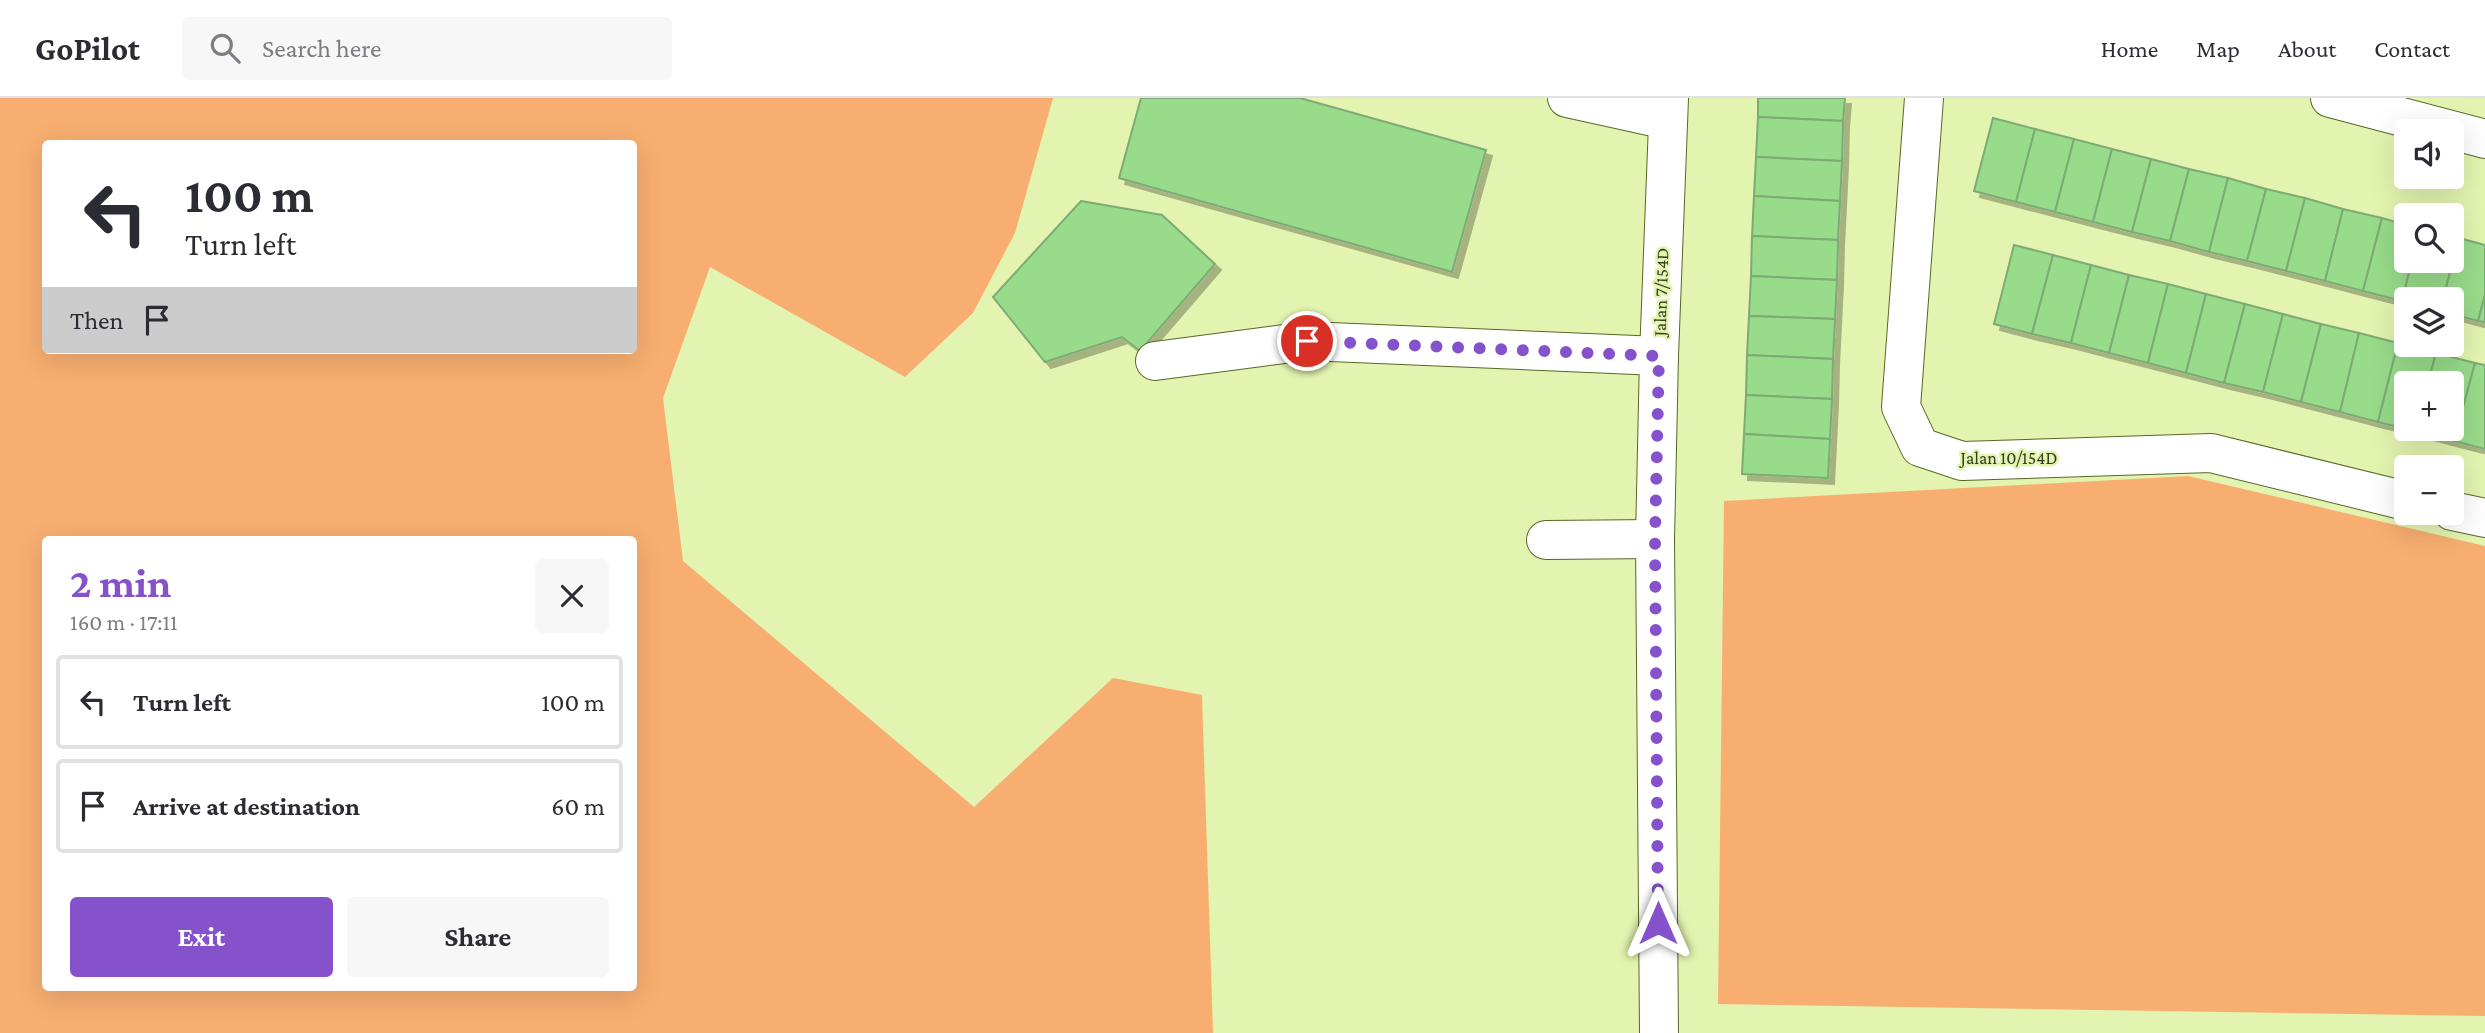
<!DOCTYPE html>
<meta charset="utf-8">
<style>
body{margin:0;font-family:"Crimson Pro",serif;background:#f7f7f7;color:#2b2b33;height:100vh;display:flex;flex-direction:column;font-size:26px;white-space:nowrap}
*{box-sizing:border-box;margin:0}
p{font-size:23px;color:#7c7c81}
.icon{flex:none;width:38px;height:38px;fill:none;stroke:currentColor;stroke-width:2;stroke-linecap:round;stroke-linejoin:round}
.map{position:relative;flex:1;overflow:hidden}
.side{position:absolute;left:42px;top:438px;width:595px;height:455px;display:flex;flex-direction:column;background:#fff;border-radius:7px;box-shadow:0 7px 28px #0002}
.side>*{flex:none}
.banner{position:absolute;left:42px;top:42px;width:595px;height:214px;border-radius:7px;box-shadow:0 7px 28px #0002;background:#fff;color:#2b2b33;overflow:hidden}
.controls{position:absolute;left:2394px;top:21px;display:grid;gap:14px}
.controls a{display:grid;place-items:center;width:70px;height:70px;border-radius:7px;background:#fff;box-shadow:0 7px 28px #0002;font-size:35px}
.pin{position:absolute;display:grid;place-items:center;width:60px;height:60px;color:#fff;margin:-30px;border:4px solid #fff;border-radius:50%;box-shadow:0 2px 7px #0007}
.me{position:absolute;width:77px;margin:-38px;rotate:0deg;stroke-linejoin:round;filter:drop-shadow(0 0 5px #0008)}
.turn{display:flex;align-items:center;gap:24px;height:147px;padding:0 28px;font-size:32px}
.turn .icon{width:91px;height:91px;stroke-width:2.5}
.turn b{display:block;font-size:49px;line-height:60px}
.then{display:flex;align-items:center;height:66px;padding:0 28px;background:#0003;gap:14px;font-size:26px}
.round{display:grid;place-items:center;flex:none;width:74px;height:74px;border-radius:7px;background:#f7f7f7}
.overview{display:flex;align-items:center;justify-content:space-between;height:119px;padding:0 28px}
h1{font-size:42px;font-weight:700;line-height:52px;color:#8652cb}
.primary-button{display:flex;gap:14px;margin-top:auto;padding:14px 28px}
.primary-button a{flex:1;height:80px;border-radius:7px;background:#8652cb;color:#fff;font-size:28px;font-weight:700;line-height:80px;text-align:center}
.primary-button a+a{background:#f7f7f7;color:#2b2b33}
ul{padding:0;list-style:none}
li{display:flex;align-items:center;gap:21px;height:94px;margin:0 14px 10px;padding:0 14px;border:4px solid #e1e1e2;border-radius:7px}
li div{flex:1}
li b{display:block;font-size:26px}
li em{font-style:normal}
header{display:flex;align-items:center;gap:42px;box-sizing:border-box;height:98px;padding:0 35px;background:#fff;border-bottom:2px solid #e1e1e2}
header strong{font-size:33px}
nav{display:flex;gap:38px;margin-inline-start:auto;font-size:24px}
.search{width:490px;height:63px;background:#f7f7f7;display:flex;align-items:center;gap:18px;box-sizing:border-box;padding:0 24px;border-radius:7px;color:#7c7c81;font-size:26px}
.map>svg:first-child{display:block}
.green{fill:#f7ae70;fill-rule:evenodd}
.building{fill:#98db8a;stroke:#7eab75;stroke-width:2;filter:url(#shadow)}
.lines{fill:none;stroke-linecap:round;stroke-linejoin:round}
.minor-casing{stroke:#596726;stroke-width:40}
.minor{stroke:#fff;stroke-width:38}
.route{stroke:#8652cb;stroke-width:12;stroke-dasharray:0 21.6}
.labels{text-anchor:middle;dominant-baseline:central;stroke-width:5;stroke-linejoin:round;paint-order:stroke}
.street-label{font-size:18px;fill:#343b1f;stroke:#e2f4af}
</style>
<header>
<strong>GoPilot</strong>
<div class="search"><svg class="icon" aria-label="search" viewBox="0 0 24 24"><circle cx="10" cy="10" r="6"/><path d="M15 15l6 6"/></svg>Search here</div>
<nav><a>Home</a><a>Map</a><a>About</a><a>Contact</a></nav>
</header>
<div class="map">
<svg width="2485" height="935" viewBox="0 0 2485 935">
<defs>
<filter id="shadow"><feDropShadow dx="6" dy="6" stdDeviation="0" flood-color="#0004"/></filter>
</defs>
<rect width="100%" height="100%" fill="#e2f4af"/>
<g class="green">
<path d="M 0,0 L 1053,0 L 1015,135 L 973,215 L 905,279 L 710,169 L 663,300 L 683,463 L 974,709 L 1113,580 L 1202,597 L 1213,935 L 0,935 ZM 46,46 L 634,46 L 634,252 L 46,252 ZM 46,441 L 634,441 L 634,889 L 46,889 Z"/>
<path d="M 2188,378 L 2485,448 L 2485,918 L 1718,906 L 1724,403 Z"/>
</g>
<g class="building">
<path d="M 1141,0 L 1300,0 L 1486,52 L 1452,174 L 1119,80 Z"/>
<path d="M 1758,0 L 1845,0 L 1843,23 L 1758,19 Z"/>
<path d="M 1758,19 L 1843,23 L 1842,63 L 1756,59 Z"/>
<path d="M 1993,20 L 2035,31 L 2016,104 L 1974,93 Z"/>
<path d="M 2035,31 L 2074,41 L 2055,114 L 2016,104 Z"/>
<path d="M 2074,41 L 2112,51 L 2093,124 L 2055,114 Z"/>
<path d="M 2112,51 L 2151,61 L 2132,134 L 2093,124 Z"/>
<path d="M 1756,59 L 1842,63 L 1840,103 L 1754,98 Z"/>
<path d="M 2151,61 L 2189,71 L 2170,143 L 2132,134 Z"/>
<path d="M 2189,71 L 2228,80 L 2209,154 L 2170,143 Z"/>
<path d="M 2228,80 L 2266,91 L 2247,163 L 2209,154 Z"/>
<path d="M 2266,91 L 2305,100 L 2286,173 L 2247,163 Z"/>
<path d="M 1754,98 L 1840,103 L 1838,142 L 1752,138 Z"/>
<path d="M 2305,100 L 2343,111 L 2325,183 L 2286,173 Z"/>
<path d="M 1081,103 L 1162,117 L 1215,166 L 1140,253 L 1122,239 L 1045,264 L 993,199 Z"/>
<path d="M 2343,111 L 2382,120 L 2363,193 L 2325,183 Z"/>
<path d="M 2382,120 L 2406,127 L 2406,163 L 2412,163 L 2402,203 L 2363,193 Z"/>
<path d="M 1752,138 L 1838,142 L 1837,182 L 1751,178 Z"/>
<path d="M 2452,138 L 2459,140 L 2443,201 L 2402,203 L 2412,163 L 2452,163 Z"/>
<path d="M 2459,140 L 2485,147 L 2485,197 L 2478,223 L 2452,216 L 2452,201 L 2443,201 Z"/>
<path d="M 2014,147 L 2053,157 L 2032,236 L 1994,226 Z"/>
<path d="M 2053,157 L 2091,167 L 2071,245 L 2032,236 Z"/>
<path d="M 2091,167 L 2129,177 L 2109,255 L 2071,245 Z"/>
<path d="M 2129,177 L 2168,186 L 2148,265 L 2109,255 Z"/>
<path d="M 1751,178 L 1837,182 L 1835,221 L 1749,218 Z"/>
<path d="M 2168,186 L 2206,196 L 2186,275 L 2148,265 Z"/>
<path d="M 2206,196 L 2245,206 L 2224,285 L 2186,275 Z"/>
<path d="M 2485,197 L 2485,224 L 2478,223 Z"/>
<path d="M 2245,206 L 2283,216 L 2263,294 L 2224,285 Z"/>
<path d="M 2283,216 L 2321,226 L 2301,304 L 2263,294 Z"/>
<path d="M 1749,218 L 1835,221 L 1833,261 L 1747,257 Z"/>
<path d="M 2321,226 L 2359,235 L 2340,314 L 2301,304 Z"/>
<path d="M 2359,235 L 2398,245 L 2378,324 L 2340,314 Z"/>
<path d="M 2398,245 L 2436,255 L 2428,285 L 2406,285 L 2406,331 L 2378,324 Z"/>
<path d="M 2436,255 L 2475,265 L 2454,343 L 2416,333 L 2417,331 L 2452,331 L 2452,285 L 2428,285 Z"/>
<path d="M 1747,257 L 1833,261 L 1832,301 L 1746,297 Z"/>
<path d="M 2475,265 L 2485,267 L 2485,351 L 2454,343 Z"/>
<path d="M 1746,297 L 1832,301 L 1830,341 L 1744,336 Z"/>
<path d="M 1744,336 L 1830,341 L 1828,380 L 1742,376 Z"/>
</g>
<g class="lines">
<g class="minor-casing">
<g id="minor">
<path d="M 1567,0 L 1667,22"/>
<path d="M 1924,0 L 1901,309 L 1920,349 L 1962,363 L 2211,355 L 2406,403"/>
<path d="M 2330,0 L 2485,41"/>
<path d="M 1155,263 L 1307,243 L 1659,258"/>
<path d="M 2452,413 L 2485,420"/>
<path d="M 1546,442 L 1655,441"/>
<path d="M 1659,935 L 1655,441 L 1659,258 L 1669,0"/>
</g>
</g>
<use href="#minor" class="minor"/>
</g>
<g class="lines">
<path class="route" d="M 1307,243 L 1659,258 L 1655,441 L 1658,825"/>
</g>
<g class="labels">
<g class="street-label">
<text transform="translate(1661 194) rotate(-88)">Jalan 7/154D</text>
<text x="2009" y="360">Jalan 10/154D</text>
</g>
</g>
</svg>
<div class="controls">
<a><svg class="icon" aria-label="sound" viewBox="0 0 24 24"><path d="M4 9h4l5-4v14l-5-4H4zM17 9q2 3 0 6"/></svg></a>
<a><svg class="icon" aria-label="search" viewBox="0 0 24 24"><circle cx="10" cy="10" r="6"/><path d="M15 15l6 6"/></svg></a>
<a><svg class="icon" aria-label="layers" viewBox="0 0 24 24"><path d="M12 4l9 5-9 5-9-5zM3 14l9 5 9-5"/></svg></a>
<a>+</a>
<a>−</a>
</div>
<div class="pin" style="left:1307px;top:243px;background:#d93025"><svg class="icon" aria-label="arrive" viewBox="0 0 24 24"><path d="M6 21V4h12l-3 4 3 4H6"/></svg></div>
<svg class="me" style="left:1658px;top:825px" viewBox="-20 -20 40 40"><path d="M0-17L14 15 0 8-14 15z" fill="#8652cb" stroke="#fff" stroke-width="4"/></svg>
<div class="banner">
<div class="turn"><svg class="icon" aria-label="left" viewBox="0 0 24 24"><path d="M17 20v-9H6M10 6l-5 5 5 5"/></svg><div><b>100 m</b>Turn left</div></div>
<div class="then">Then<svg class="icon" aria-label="arrive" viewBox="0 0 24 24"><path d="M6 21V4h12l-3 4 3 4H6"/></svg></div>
</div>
<section class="side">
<div class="overview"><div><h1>2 min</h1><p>160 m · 17:11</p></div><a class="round"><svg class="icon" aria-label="close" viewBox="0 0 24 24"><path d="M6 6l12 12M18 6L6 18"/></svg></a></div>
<ul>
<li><svg class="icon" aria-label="left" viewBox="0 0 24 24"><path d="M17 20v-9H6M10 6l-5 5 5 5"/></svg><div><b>Turn left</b></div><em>100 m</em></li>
<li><svg class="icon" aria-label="arrive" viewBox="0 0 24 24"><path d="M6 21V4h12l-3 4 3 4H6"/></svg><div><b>Arrive at destination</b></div><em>60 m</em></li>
</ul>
<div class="primary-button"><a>Exit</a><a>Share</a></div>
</section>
</div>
